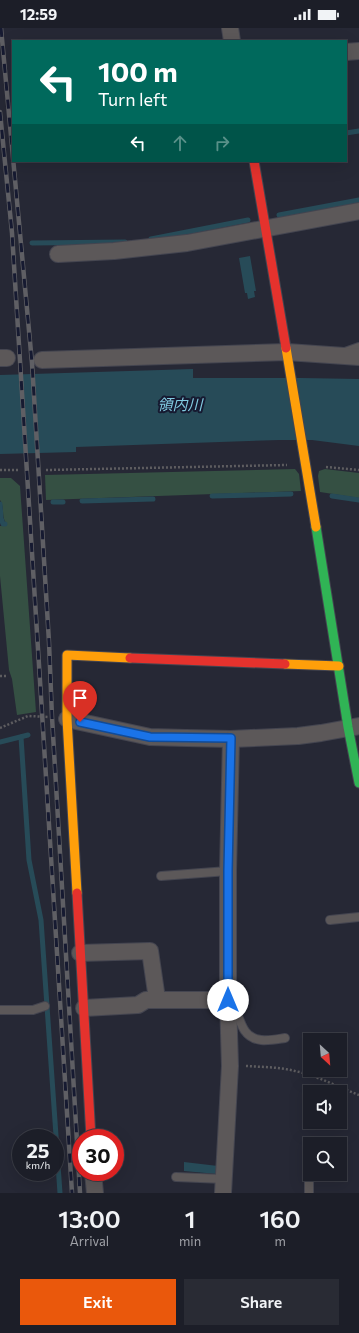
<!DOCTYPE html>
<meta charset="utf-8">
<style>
body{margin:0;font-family:Commissioner,"Noto Sans JP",sans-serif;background:#292b34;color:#f1f3f6;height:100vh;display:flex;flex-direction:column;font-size:15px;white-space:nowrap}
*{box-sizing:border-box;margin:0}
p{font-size:13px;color:#a0a2a8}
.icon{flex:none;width:22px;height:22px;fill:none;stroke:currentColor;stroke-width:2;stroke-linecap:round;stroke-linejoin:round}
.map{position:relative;height:1165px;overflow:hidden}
.drawer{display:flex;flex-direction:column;background:#1c1e28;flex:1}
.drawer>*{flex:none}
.banner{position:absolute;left:12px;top:12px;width:335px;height:122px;border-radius:0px;box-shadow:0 4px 16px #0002,0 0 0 1px #3a3c45;background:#00695c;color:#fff;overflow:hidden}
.needle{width:26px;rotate:154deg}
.fabs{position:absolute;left:303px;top:1005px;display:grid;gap:8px}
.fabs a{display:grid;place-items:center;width:44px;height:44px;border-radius:0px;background:#1c1e28;box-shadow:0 4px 16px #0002,0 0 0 1px #3a3c45;font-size:20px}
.speed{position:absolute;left:12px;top:1101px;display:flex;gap:8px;font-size:20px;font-weight:700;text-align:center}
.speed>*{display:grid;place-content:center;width:52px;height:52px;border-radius:50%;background:#1c1e28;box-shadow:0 4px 16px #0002,0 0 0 1px #3a3c45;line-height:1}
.speed small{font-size:10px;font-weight:400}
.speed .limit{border:6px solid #d22;background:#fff;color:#111}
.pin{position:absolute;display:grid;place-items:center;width:34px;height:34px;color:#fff;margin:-41px -17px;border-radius:50% 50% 50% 0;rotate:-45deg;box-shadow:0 0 4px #0007}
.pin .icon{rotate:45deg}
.me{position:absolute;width:44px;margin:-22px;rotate:0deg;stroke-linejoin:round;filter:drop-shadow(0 0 3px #0008)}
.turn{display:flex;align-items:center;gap:14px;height:84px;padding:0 20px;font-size:18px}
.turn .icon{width:52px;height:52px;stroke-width:2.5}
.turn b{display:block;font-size:28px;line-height:34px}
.lanes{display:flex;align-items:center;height:38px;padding:0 20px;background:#0003;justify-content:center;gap:20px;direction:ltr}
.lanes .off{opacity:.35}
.eta{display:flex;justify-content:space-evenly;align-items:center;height:68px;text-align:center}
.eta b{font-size:24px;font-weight:600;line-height:28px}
.action{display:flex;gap:8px;margin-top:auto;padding:8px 20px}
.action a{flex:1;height:46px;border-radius:0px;background:#ea580c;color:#fff;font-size:16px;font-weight:600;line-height:46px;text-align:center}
.action a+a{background:#292b34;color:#f1f3f6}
.status{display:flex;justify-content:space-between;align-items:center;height:28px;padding:0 20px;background:#1c1e28;direction:ltr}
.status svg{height:11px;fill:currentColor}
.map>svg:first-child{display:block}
.green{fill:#355043}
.water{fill:#274b58}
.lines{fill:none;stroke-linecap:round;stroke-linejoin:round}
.stream{stroke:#274b58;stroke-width:5}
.lane-casing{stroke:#444550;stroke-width:10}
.street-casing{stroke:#444550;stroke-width:18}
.fast-casing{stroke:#444550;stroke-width:11}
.slow-casing{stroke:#444550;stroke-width:11}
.jam-casing{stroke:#444550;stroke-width:11}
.path{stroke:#5e5d60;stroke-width:2.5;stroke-dasharray:2 2;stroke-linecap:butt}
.lane{stroke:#5c5859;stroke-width:8}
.street{stroke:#5c5859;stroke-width:16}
.fast{stroke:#30b455;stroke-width:9}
.slow{stroke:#ff9f0a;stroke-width:9}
.jam{stroke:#e5322d;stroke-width:9}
.rail-casing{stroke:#5f5f64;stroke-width:4.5}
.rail{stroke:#161a31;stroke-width:3;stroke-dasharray:9;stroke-linecap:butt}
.route-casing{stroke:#114b97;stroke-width:10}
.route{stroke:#1a73e8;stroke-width:7}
.labels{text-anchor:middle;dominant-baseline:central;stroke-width:4;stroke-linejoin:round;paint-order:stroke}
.water-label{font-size:15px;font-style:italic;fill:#82cbe1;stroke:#161a31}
</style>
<div class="status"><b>12:59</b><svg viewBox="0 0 49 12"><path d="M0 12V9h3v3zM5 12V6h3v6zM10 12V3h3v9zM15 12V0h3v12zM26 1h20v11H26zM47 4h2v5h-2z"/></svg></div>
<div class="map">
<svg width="359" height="1165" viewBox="0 0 359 1165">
<rect width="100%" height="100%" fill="#262835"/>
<g class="green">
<path d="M 295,441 L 299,446 L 301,463 L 46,472 L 45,447 Z"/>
<path d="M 325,441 L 359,445 L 359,470 L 320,464 L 318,448 L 319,443 Z"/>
<path d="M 0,450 L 11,450 L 20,458 L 36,684 L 17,687 L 12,651 L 9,642 L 0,548 L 0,495 L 0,498 L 5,498 L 6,495 C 1,488 5,479 0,472 Z"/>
</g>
<g class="water">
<path d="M 250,228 L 256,263 L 254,263 L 255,269 L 248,271 L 247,265 L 245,265 L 239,230 Z"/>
<path d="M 193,341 L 193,350 L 301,350 L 359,351 L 359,418 L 312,412 L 279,412 L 76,419 L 76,424 L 0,426 L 0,347 Z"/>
<path d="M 184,1134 L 218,1138 L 217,1146 L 184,1143 Z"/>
</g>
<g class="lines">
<g class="stream">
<path d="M 346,105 L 359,103"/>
<path d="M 279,187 L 359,172"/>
<path d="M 151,211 L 248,192"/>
<path d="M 32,215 L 125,214"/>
<path d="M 212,468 L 291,466"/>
<path d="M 332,468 L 359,472"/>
<path d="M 82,473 L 153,471"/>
<path d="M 53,474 L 63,474"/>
<path d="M 0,476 L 1,490 L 3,496 L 5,496"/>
<path d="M 21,709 L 29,832 L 41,892 L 60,1165"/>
<path d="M 0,714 L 28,707"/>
</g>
<g class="lane-casing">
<g id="lane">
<path d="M 345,324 L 359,319"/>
<path d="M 161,848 L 228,843"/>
<path d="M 330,892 L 359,889"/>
<path d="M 0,982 L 33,982 L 45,978"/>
<path d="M 229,988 L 238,988 C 240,993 242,999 245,1003 C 254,1016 271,1012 285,1010"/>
<path d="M 176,1149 L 224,1151"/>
<path d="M 309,1165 L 309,1119 L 310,1119"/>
</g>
</g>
<g class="street-casing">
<g id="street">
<path d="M 230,0 L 232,13"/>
<path d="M 346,24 L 359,23"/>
<path d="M 58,226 L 114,223 L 187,215 L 359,183"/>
<path d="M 0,330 L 7,330"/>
<path d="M 42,332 L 287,324 L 359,329"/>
<path d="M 67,691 L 150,709 L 186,710 L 231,711 L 298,708 L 321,705 L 359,698"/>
<path d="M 80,925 L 150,923 L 157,971"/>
<path d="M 84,980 L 138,977 L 146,972 L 228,972"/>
<path d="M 93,1144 L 95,1165"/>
<path d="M 223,1165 L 230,1038 L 228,972 L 228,843 L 231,711"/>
</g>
</g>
<g class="fast-casing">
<path id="fast" d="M 316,499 L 348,699 L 359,755"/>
</g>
<g class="slow-casing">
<g id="slow">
<path d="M 286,320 L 316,499"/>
<path d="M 285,636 L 339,638"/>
<path d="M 77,865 L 67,691 L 67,627 L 130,630"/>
</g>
</g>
<g class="jam-casing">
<g id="jam">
<path d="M 254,133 L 286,320"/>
<path d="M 130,630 L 285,636"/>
<path d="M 77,865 L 91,1110"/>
</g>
</g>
<g class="path">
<path d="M 326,439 L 359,442"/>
<path d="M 0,442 L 18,442"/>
<path d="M 46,442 L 287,437"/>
<path d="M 0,648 L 8,648"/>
<path d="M 0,700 L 28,688 L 49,689"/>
<path d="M 246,1038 C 262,1039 279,1039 295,1043 C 318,1048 338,1059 359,1067"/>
</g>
<use href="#lane" class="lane"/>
<use href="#street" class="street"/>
<use href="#fast" class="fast"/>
<use href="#slow" class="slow"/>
<use href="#jam" class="jam"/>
<g class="rail-casing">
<g id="rail">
<path d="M 1,0 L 32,335 L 49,614 L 52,689 L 80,1165"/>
<path d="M 0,84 L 12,205 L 72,1165"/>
</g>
</g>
<use href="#rail" class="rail"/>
</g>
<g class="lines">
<g class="route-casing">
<path id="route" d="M 80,694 L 150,709 L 231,710 L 228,843 L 228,972"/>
</g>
<use href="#route" class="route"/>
</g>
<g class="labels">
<g class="water-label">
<text x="180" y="376">領内川</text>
</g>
</g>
</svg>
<div class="fabs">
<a><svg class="needle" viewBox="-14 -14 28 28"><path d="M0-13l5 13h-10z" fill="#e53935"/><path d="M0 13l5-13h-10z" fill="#a0a2a8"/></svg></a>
<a><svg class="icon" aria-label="sound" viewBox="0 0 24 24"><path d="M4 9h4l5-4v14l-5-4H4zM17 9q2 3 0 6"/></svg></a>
<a><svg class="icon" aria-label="search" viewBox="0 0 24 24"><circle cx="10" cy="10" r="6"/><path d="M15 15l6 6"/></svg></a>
</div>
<div class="speed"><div>25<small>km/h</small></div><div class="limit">30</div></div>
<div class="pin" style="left:80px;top:694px;background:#d93025"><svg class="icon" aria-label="arrive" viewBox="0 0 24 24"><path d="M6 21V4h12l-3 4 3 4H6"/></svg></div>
<svg class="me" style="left:228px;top:972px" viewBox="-20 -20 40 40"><circle r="19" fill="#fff"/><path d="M0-13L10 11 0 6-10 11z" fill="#1a73e8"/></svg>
<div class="banner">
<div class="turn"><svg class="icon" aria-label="left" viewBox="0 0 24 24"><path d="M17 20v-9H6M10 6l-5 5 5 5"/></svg><div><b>100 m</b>Turn left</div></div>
<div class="lanes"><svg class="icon" aria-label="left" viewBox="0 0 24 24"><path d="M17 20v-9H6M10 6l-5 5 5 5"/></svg><svg class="icon off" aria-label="ahead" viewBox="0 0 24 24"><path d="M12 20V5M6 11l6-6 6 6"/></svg><svg class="icon off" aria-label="right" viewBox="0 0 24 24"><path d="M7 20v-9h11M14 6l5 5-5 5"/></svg></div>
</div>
</div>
<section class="drawer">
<div class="eta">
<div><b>13:00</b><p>Arrival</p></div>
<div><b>1</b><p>min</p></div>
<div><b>160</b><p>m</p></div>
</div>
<div class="action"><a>Exit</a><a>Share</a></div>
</section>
